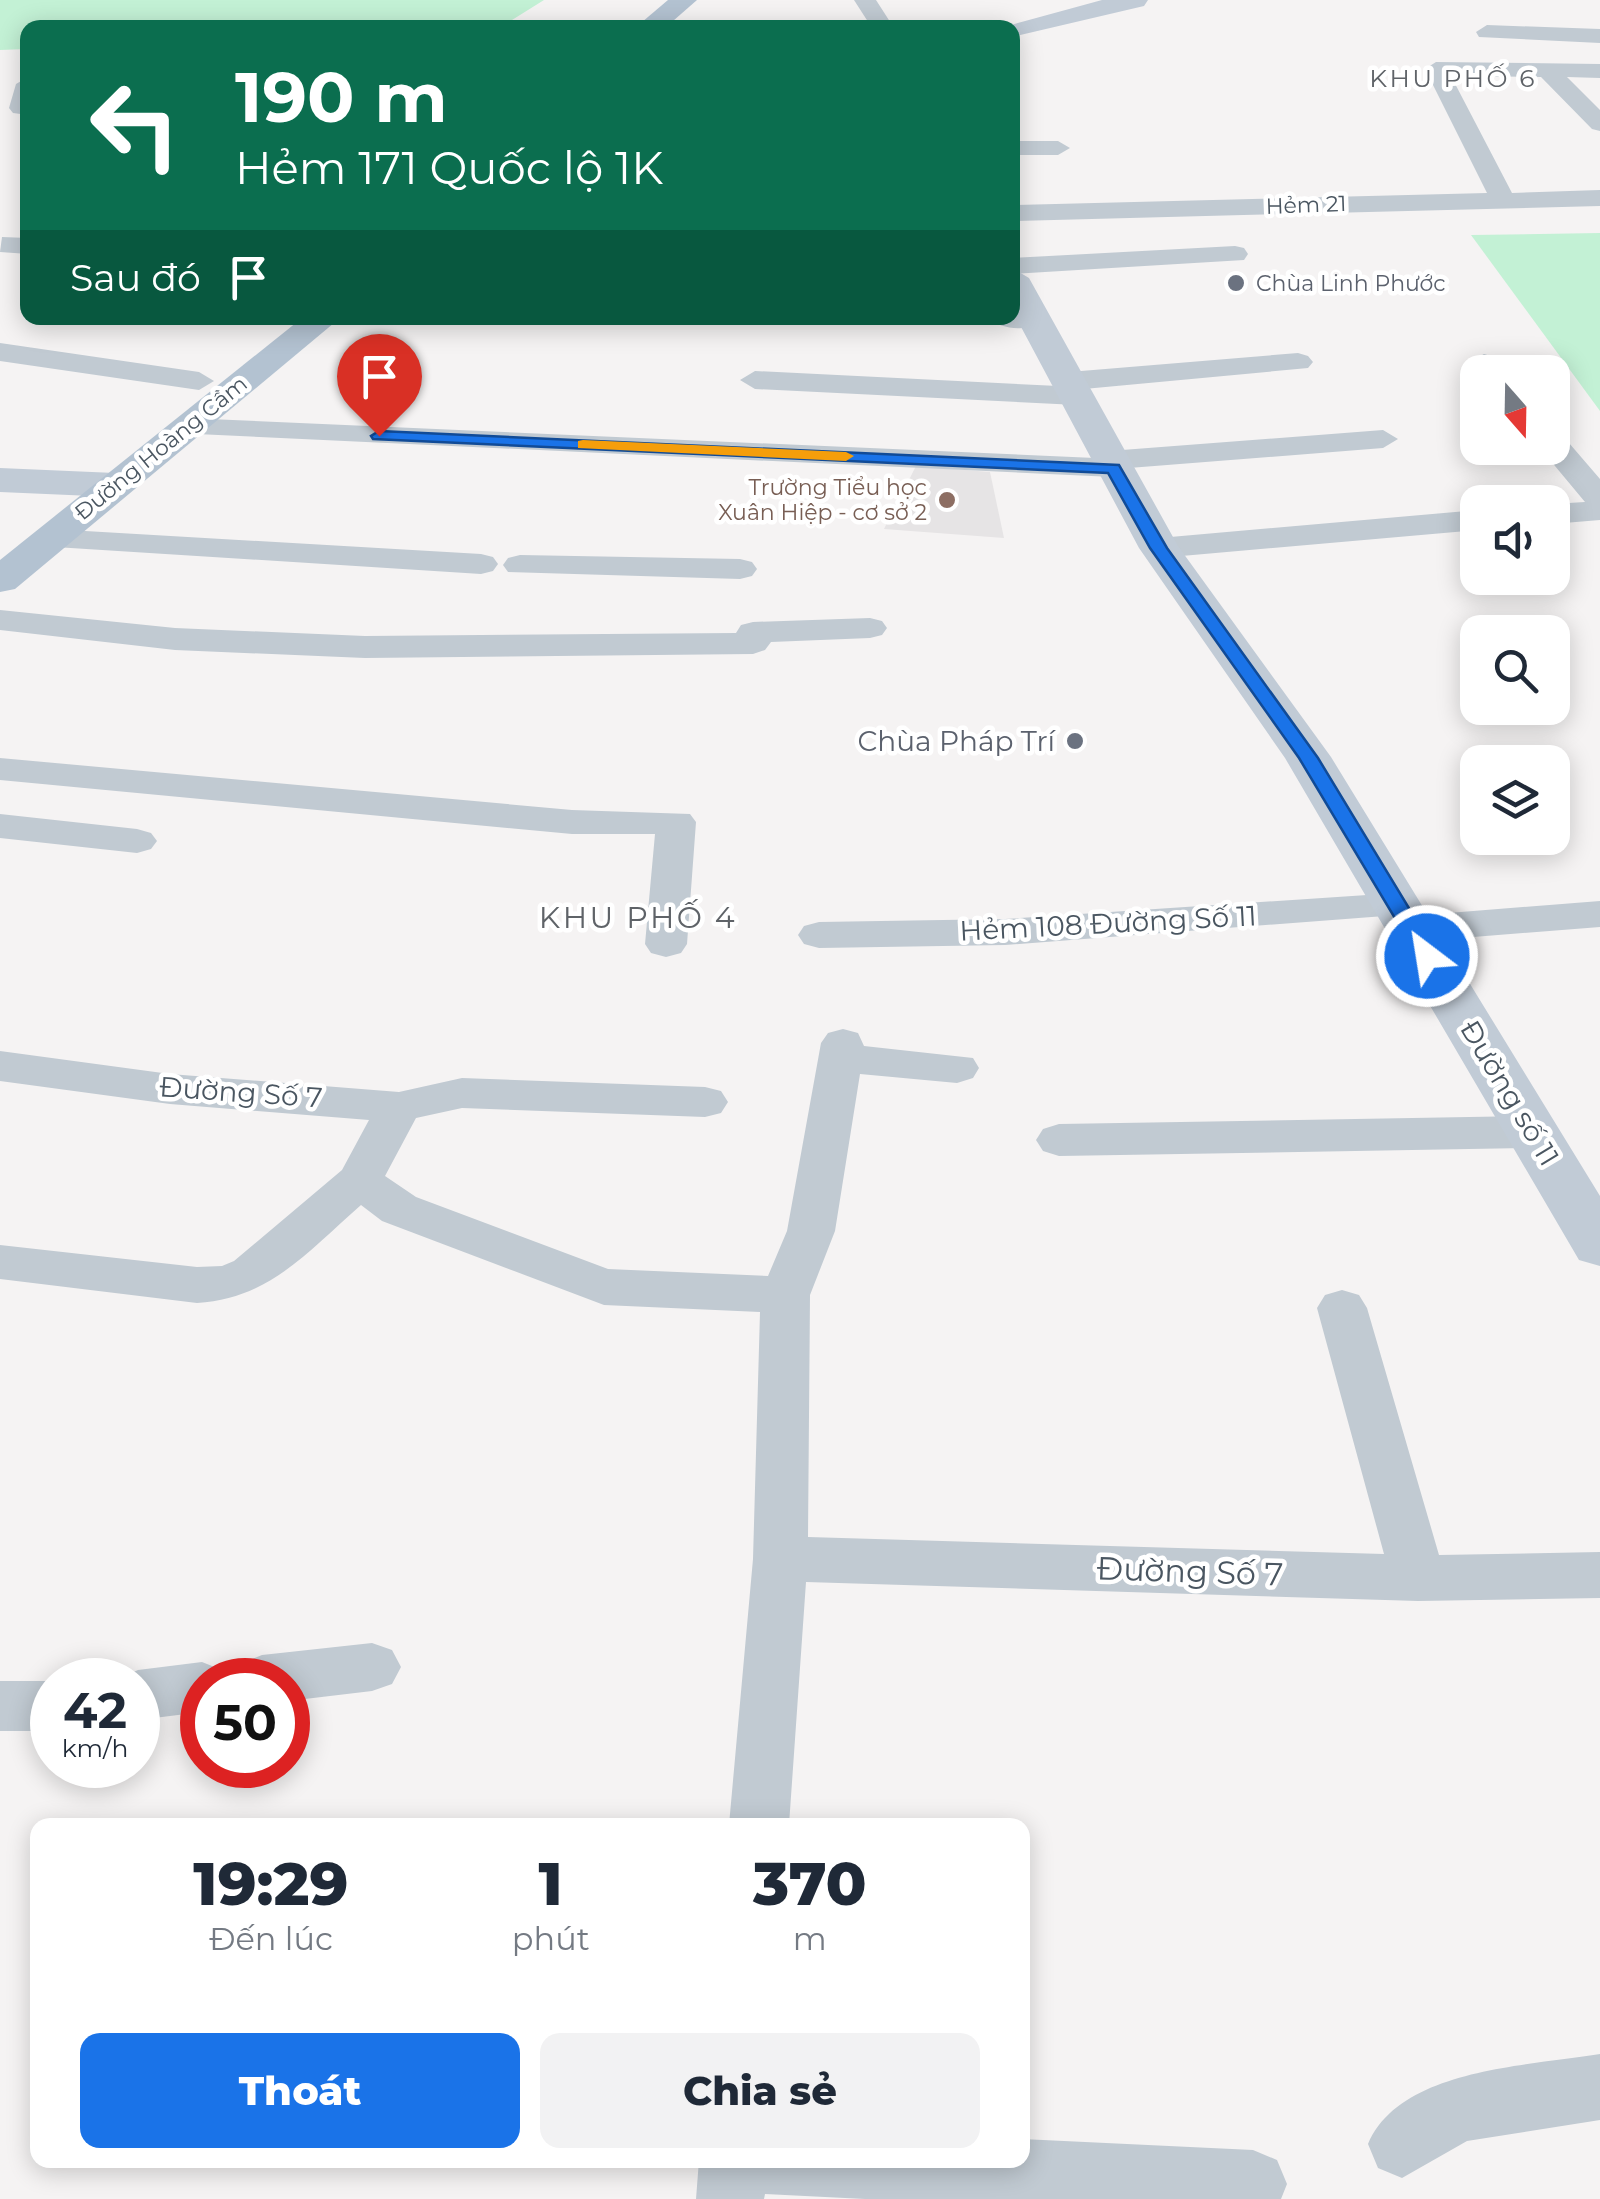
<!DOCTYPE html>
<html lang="vi">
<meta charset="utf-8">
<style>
body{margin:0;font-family:Montserrat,sans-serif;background:#f2f2f3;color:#1f2937;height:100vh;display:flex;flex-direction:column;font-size:38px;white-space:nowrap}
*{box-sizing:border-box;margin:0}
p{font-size:32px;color:#747a83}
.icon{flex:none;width:55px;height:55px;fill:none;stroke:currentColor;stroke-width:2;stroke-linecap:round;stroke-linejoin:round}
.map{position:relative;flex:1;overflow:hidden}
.drawer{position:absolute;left:30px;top:1818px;width:1000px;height:350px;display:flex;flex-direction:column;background:#fff;border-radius:20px;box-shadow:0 5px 25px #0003}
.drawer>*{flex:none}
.hud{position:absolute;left:20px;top:20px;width:1000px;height:305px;border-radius:20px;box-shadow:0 5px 25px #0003;background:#0b6e4f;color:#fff;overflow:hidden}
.needle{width:65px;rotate:160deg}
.tools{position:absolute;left:1460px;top:355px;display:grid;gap:20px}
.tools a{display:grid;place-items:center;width:110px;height:110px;border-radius:20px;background:#fff;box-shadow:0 5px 25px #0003;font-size:50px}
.speed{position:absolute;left:30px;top:1658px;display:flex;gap:20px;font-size:50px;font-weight:700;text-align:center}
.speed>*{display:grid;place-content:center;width:130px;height:130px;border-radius:50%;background:#fff;box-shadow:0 5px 25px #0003;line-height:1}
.speed small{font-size:25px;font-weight:400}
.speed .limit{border:15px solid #d22;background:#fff;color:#111}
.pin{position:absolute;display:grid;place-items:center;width:85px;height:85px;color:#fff;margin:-102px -42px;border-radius:50% 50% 50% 0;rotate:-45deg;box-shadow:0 0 10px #0007}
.pin .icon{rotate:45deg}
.me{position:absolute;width:110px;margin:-55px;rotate:329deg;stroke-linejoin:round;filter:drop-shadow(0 0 8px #0008)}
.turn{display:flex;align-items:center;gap:35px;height:210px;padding:0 50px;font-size:45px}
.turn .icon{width:130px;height:130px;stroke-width:2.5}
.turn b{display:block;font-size:70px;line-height:85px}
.then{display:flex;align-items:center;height:95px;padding:0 50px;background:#0003;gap:20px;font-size:38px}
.eta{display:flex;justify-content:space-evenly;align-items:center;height:170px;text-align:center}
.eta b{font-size:60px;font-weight:800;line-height:70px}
.primary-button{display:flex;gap:20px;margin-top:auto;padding:20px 50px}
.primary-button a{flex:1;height:115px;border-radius:20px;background:#1a73e8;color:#fff;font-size:40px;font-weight:800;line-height:115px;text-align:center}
.primary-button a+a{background:#f2f2f3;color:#1f2937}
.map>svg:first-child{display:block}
.education{fill:#e6e4e5}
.green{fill:#c3f1d5}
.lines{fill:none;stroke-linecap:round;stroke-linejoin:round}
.street{fill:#c1cad2;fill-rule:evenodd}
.secondary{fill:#c1cbd6;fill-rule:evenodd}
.primary{fill:#b3c2d1;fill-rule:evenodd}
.route{fill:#1a73e8;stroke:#114b97;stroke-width:2.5}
.slow{fill:#f59e0b}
.worship-dot{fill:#6b7280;stroke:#fff;stroke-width:4}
.education-dot{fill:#8d6e63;stroke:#fff;stroke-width:4}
.labels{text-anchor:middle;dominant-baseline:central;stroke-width:9;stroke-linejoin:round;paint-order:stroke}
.far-street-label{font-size:22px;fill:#4a5661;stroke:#fff}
.far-worship-label{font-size:22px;fill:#5b616d;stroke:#fff;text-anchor:start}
.far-education-label{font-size:22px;fill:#785e54;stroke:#fff;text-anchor:end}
.far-neighbourhood-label{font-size:25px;letter-spacing:2.5px;fill:#5f6368;stroke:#fff}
.worship-label{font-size:28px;fill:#5b616d;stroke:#fff;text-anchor:end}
.street-label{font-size:28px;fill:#4a5661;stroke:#fff}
.neighbourhood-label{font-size:30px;letter-spacing:2.5px;fill:#5f6368;stroke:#fff}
.near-street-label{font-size:32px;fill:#4a5661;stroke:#fff}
</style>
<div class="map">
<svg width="1600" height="2199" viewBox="0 0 1600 2199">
<rect width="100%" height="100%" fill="#f5f3f3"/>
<path class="education" d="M 916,466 L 990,472 L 1004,538 L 884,529 Z"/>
<g class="green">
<path d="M 0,0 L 544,0 L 501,27 L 28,28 L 27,49 L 0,50 Z"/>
<path d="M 1600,233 L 1600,411 L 1471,235 Z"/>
</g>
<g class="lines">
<g class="street">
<path d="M 854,0 L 876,0 L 894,28 L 872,28 Z"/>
<path d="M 1487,25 L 1600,29 L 1600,43 L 1479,37 L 1476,32 Z"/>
<path d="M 1436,62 L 1600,64 L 1600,78 L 1567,77 L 1600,110 L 1600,131 L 1592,129 L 1541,77 L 1451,76 L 1512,193 L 1600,190 L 1600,206 L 1012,221 L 1012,205 L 1487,193 L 1425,69 Z"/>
<path d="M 28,77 L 28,115 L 13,113 L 9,108 L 16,84 Z"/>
<path d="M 1012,141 L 1058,141 L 1070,148 L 1058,155 L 1012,155 Z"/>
<path d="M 2,237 L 28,238 L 28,254 L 0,252 Z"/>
<path d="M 1235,246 L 1244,248 L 1248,254 L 1244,260 L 1012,274 L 1012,258 Z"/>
<path d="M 1012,310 L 1043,313 L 1047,319 C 1035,332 1001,331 989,318 L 1012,318 Z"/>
<path d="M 0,343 L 199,372 L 214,381 L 199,390 L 0,361 Z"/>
<path d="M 1298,353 L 1308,356 L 1313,362 L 1308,368 L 1084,389 L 1092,396 L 1077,405 L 755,389 L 740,380 L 755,371 L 1058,386 L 1054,381 L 1059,375 L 1069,372 Z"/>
<path d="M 1484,354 L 1494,357 L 1506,372 L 1478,374 L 1469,363 Z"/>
<path d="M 186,418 L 1095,458 L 1109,451 L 1383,430 L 1398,439 L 1383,448 L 1129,468 L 1113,477 L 175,433 L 171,427 Z"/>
<path d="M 1552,434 L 1563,436 L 1600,479 L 1600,520 L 1552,524 L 1552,504 L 1585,502 L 1540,448 L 1552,448 Z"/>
<path d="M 1478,510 L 1478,530 L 1159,558 L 1147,555 L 1142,548 L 1147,541 L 1159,538 Z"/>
<path d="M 51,529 L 481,554 L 493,557 L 498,564 L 493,571 L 481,574 L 39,546 L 35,539 L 39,532 Z"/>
<path d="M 520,555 L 740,559 L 752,562 L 757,569 L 752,576 L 740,579 L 508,572 L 503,565 L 508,558 Z"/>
<path d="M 0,610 L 175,628 L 365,636 L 736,633 L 741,625 L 753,622 L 870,618 L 882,621 L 887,628 L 882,635 L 870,638 L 771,642 L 765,650 L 753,654 L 365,658 L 175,650 L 0,630 Z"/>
<path d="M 0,758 L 572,810 L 690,814 L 696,822 L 687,944 L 681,953 L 666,957 L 651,953 L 645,944 L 655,834 L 572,834 L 0,780 Z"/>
<path d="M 0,814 L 137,829 L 151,833 L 157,841 L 151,849 L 137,853 L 0,838 Z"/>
<path d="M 1397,893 L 1411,896 L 1417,905 L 1411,914 L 1005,945 L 819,948 L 804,944 L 798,935 L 804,926 L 819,922 L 1005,919 Z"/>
<path d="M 1600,901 L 1600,927 L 1411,942 L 1396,938 L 1390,929 L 1396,920 L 1411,916 Z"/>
<path d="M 843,1029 L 858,1033 L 864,1046 L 973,1058 L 979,1068 L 973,1078 L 957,1083 L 860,1074 L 835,1231 L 810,1295 L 808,1537 L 1384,1554 L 1317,1308 L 1325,1295 L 1342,1290 L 1359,1295 L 1367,1308 L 1439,1555 L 1600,1552 L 1600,1598 L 1418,1601 L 806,1582 L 789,1825 L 729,1825 L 753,1559 L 760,1312 L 604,1305 L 382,1221 L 361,1205 C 307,1252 271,1298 197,1303 L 0,1279 L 0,1245 L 197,1267 L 222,1266 L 234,1261 L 342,1170 L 369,1120 L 170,1104 L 0,1081 L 0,1051 L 170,1074 L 399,1092 L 462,1078 L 705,1087 L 721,1091 L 728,1102 L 721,1113 L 705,1117 L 462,1108 L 416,1118 L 385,1176 L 416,1197 L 608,1269 L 768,1276 L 787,1231 L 821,1043 L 828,1033 Z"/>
<path d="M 1533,1116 L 1549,1121 L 1556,1132 L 1549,1143 L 1533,1148 L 1059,1156 L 1043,1151 L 1036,1140 L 1043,1129 L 1059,1124 Z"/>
<path d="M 372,1643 L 392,1650 L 401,1667 L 392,1684 L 372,1691 L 288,1701 L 288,1680 L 233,1680 L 242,1663 L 262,1655 Z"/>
<path d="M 202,1662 L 222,1670 L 227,1680 L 202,1680 L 202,1712 L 138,1720 L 138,1680 L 116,1680 L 138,1670 Z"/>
<rect x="0" y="1681" width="52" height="50"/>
<path d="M 1600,2054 L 1600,2120 L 1467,2141 L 1402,2178 L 1378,2168 L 1368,2144 C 1400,2068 1529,2066 1600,2054 Z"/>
<path d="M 1022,2139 L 1253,2150 L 1277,2160 L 1287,2184 L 1281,2199 L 865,2199 L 765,2194 L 764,2199 L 696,2199 L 699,2160 L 1022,2160 Z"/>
</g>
<g class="secondary">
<path d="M 1102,0 L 1148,0 L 1144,6 L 1012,37 L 1012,28 L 1000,28 Z"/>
<path d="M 1012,268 L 1029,278 L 1178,546 L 1331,757 L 1600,1196 L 1600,1266 L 1579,1260 L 1285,758 L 1139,548 L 1012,310 Z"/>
<path d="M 0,468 L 115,473 L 129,477 L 134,485 L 129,493 L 115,497 L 0,492 Z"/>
</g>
<g class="primary">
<path d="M 668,0 L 697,0 L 665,28 L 635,28 Z"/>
<path d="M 302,318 L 340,318 L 15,589 L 0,592 L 0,560 Z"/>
</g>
</g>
<path class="route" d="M 379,431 L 1119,465 L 1167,548 L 1318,758 L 1438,956 L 1434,960 L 1420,960 L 1299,758 L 1150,548 L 1108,473 L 373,439 L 371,436 Z"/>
<path class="slow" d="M 583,440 L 846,452 L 854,456 L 846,461 L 578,448 L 578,441 Z"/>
<g class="worship-dot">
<circle cx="1236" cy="283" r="10"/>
<circle cx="1075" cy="741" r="10"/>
</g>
<circle class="education-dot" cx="947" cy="500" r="10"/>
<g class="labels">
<g class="far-street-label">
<text transform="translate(1306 205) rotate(-2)">Hẻm 21</text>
<text transform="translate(161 448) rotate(-39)">Đường Hoàng Cầm</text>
</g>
<g class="far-worship-label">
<text x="1256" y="283">Chùa Linh Phước</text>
</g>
<g class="far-education-label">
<text x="927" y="487">Trường Tiểu học<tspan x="927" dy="25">Xuân Hiệp - cơ sở 2</tspan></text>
</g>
<g class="far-neighbourhood-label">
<text x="1453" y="78">KHU PHỐ 6</text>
</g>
<g class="worship-label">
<text x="1055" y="741">Chùa Pháp Trí</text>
</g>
<g class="street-label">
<text transform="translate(1108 923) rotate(-3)">Hẻm 108 Đường Số 11</text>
<text transform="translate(241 1092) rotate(4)">Đường Số 7</text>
<text transform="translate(1510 1093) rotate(59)">Đường số 11</text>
</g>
<g class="neighbourhood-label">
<text x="638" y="917">KHU PHỐ 4</text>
</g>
<g class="near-street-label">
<text transform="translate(1190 1571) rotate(2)">Đường Số 7</text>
</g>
</g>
</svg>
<div class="tools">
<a><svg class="needle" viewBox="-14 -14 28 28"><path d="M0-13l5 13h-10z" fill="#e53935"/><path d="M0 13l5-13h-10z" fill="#747a83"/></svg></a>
<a><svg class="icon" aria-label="sound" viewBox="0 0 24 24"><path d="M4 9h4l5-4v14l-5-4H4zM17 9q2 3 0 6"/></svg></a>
<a><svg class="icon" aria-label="search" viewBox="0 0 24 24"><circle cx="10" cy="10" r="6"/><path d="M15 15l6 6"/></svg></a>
<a><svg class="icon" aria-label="layers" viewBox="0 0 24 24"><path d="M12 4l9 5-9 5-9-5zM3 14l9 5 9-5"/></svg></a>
</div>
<div class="speed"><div>42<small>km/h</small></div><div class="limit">50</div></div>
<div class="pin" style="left:379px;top:436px;background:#d93025"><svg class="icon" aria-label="arrive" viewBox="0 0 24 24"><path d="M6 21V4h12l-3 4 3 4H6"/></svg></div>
<svg class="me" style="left:1427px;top:956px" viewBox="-20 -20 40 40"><circle r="17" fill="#1a73e8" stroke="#fff" stroke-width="3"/><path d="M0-11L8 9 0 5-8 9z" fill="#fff"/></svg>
<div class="hud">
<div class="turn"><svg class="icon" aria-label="left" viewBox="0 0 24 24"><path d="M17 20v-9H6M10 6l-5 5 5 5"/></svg><div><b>190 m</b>Hẻm 171 Quốc lộ 1K</div></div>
<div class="then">Sau đó<svg class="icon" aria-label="arrive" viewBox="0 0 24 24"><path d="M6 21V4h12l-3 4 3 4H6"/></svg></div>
</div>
<section class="drawer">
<div class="eta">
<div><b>19:29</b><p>Đến lúc</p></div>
<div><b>1</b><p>phút</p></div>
<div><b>370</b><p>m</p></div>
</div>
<div class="primary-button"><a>Thoát</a><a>Chia sẻ</a></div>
</section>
</div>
